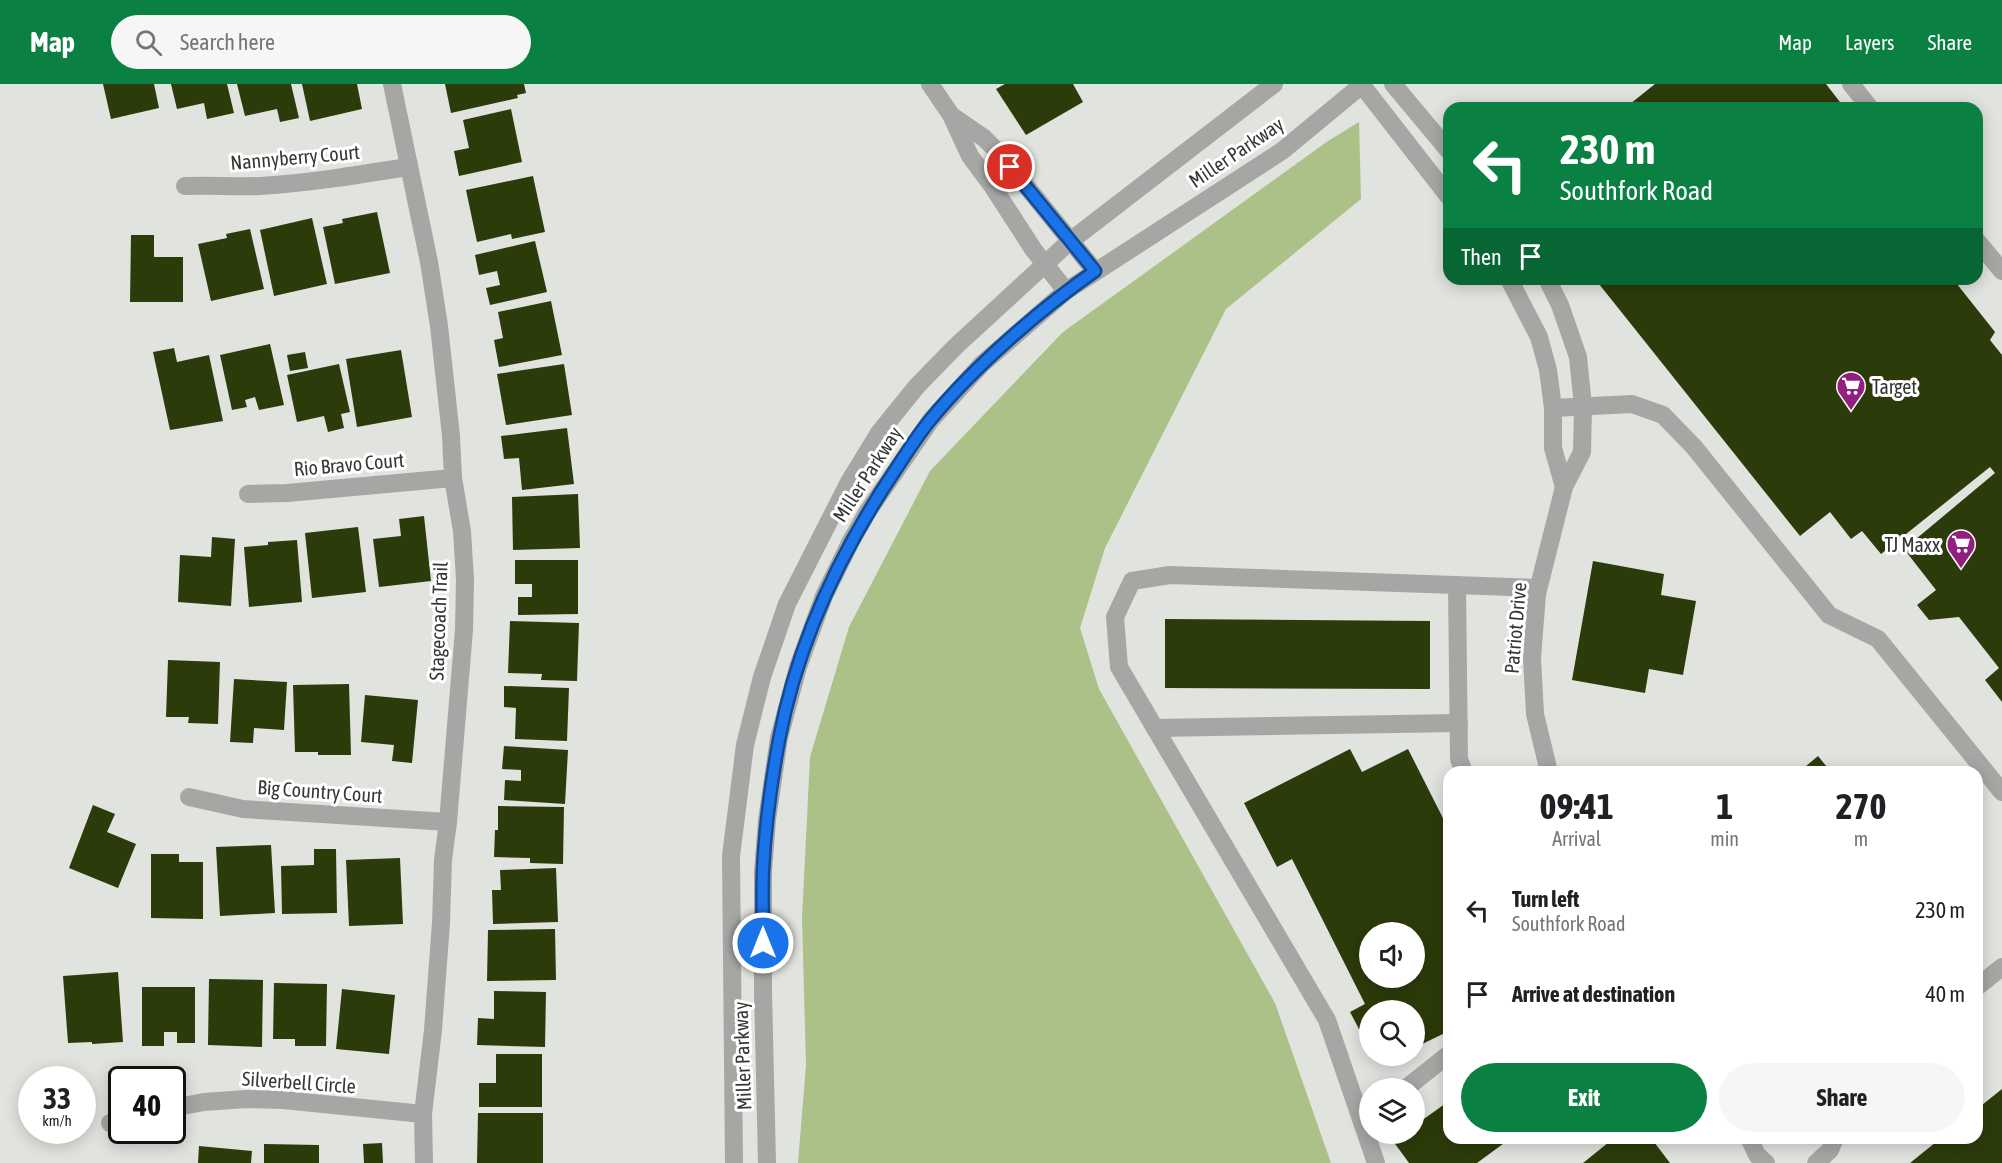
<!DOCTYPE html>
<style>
body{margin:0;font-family:"Asap Condensed",sans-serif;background:#f6f6f6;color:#202124;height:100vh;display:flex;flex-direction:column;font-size:22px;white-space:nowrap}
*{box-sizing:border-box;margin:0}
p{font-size:20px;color:#757577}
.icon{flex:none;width:33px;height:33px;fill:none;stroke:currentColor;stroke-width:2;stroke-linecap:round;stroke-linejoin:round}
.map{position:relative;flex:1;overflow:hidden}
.sheet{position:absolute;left:1443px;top:682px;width:540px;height:378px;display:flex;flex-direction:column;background:#fff;border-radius:18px;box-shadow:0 3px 15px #0003}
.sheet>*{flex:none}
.guide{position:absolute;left:1443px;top:18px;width:540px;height:183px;border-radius:18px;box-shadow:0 3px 15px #0003;background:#0b8043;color:#fff;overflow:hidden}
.buttons{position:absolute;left:1359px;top:838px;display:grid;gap:12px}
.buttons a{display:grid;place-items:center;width:66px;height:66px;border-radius:50%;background:#fff;box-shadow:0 3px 15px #0003;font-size:30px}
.speed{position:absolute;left:18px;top:982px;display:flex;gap:12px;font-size:30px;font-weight:700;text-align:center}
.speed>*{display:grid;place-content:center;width:78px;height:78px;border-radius:50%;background:#fff;box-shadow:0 3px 15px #0003;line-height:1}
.speed small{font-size:15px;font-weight:400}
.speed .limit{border:3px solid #111;border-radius:9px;background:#fff;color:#111}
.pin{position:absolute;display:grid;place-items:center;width:51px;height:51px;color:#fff;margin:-26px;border:3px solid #fff;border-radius:50%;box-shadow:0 2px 6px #0007}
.me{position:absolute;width:66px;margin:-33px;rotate:0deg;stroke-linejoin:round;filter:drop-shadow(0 0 4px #0008)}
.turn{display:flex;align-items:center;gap:21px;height:126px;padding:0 18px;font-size:27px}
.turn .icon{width:78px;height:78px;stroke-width:2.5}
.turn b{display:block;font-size:42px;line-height:51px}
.then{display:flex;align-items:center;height:57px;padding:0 18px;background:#0003;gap:12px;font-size:22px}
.eta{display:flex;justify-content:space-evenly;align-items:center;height:102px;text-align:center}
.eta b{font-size:36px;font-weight:700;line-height:42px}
.action{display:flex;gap:12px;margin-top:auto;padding:12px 18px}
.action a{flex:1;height:69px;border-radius:36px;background:#0b8043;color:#fff;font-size:24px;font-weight:700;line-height:69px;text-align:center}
.action a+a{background:#f6f6f6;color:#202124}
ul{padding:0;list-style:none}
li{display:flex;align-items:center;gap:18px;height:84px;padding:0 18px}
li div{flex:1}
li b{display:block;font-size:22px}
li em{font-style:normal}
header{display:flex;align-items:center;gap:36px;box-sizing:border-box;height:84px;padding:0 30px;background:#0b8043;color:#fff}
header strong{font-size:28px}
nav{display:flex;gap:33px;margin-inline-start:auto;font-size:21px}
.search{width:420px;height:54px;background:#f6f6f6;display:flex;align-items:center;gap:15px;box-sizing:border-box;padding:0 21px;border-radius:33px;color:#757577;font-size:22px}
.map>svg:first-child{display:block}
.green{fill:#abc187}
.building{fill:#2c3b0a;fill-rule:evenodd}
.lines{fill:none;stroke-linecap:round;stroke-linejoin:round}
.minor{stroke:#a6a7a5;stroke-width:18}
.route-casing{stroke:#114b97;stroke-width:15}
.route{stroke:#1a73e8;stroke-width:10}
.labels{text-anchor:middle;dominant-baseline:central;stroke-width:6;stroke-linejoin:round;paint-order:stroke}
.street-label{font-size:20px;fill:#373836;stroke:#fff}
.poi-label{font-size:20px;fill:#373836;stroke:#fff;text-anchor:start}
</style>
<header>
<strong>Map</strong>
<div class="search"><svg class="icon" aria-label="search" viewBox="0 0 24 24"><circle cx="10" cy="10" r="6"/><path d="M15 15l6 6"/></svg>Search here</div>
<nav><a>Map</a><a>Layers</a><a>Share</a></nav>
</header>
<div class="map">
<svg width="2002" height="1079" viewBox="0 0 2002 1079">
<rect width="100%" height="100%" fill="#e1e3de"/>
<path class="green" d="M 1359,38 L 1361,115 L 1226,225 L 1105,464 L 1080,544 L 1099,605 L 1275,919 L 1331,1079 L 798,1079 L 806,981 L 802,834 L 810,673 L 849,543 L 930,387 L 1063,248 L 1328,57 Z"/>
<g class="building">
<path d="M 103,0 L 154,0 L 159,24 L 111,35 Z"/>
<path d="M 171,0 L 227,0 L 234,29 L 207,35 L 204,19 L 177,25 Z"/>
<path d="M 237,0 L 291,0 L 299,34 L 280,38 L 277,25 L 245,32 Z"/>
<path d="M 302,0 L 357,0 L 362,25 L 310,37 Z"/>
<path d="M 445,0 L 524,0 L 526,9 L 517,11 L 518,14 L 451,29 Z"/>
<path d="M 1005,0 L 1073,0 L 1083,18 L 1026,51 L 996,5 Z"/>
<path d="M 1655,0 L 1826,0 L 1843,22 L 1841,24 L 1625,24 Z"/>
<path d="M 511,25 L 522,78 L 459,92 L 454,67 L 469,64 L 463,36 Z"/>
<path d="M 533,92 L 545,148 L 512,155 L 511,150 L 477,158 L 466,106 Z"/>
<path d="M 377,128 L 390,189 L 335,200 L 323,143 L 343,139 L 342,135 Z"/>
<path d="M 312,134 L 327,200 L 274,212 L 260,146 Z"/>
<path d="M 250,145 L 264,205 L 211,217 L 198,160 L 227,154 L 226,150 Z"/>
<path d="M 131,151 L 154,151 L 154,173 L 183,173 L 183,218 L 130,218 Z"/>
<path d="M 535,157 L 547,208 L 490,221 L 486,204 L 500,201 L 497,187 L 479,191 L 475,171 Z"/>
<path d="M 1595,195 L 1953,195 L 1995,248 L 1990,256 L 2002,271 L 2002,618 L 1985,596 L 1999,584 L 1959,533 L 1929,536 L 1917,521 L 1936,506 L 1904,465 L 1995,389 L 1990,383 L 1881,470 L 1862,447 L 1851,455 L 1830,428 L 1800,452 Z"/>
<path d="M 551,217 L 562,271 L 499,283 L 494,256 L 503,254 L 498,228 Z"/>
<path d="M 270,260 L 284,321 L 259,326 L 255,313 L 245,316 L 247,323 L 232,326 L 220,271 Z"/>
<path d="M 174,264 L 177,278 L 209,271 L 223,337 L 170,346 L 153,268 Z"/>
<path d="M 401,266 L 412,333 L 357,343 L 346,275 Z"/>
<path d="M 305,268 L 308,284 L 290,287 L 287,271 Z"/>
<path d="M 339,280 L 350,328 L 341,330 L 344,344 L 328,348 L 324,332 L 297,338 L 287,291 Z"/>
<path d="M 564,280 L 572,331 L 506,341 L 497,290 Z"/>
<path d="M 567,344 L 574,400 L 522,406 L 519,374 L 504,375 L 501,352 Z"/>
<path d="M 578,410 L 580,464 L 513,466 L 512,413 Z"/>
<path d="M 424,432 L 431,497 L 379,503 L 373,455 L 401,452 L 399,435 Z"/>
<path d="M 358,443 L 366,508 L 312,514 L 305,449 Z"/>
<path d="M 212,453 L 235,455 L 231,522 L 178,518 L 180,471 L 211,473 Z"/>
<path d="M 297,456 L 302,518 L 249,523 L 244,463 L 268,461 L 268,458 Z"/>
<path d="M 515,476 L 578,476 L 578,530 L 518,531 L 518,513 L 532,513 L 532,500 L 515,500 Z"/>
<path d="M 1593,477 L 1664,490 L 1661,511 L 1696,517 L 1683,591 L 1649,585 L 1645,609 L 1572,596 Z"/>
<path d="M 1165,535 L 1430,537 L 1430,605 L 1165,604 Z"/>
<path d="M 510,537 L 579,539 L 577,597 L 541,596 L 542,590 L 508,589 Z"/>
<path d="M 168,576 L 220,578 L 218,640 L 188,639 L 189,633 L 166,633 Z"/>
<path d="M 234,595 L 287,598 L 284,646 L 254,644 L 253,659 L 230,658 Z"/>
<path d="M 349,600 L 351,671 L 318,671 L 318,668 L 295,668 L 293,601 Z"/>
<path d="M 504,602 L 569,604 L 567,657 L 515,655 L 516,624 L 504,623 Z"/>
<path d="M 365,611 L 418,616 L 412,679 L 392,677 L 394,661 L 361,658 Z"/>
<path d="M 504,662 L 568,666 L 565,720 L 504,716 L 505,696 L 521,697 L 521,686 L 502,685 Z"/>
<path d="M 1350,665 L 1362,688 L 1408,665 L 1449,746 L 1447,746 L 1449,750 L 1449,933 L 1446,934 L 1449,940 L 1449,947 L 1414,964 L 1414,927 L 1370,927 L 1370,947 L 1367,942 L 1359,945 L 1350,928 L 1365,920 L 1292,775 L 1277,783 L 1244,719 ZM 1370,849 L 1414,849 L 1414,894 L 1370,894 Z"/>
<path d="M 1818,672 L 1831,688 L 1799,688 Z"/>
<path d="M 93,721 L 115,730 L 107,748 L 136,760 L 118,804 L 69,784 Z"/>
<path d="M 498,722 L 564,723 L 563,780 L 530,779 L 530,774 L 494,773 L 495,746 L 498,746 Z"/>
<path d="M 271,761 L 275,829 L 220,832 L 216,763 Z"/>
<path d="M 314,765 L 336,765 L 337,829 L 282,830 L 281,782 L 314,781 Z"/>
<path d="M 151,770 L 179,770 L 179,778 L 203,778 L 203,835 L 151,834 Z"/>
<path d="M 400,774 L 403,840 L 349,842 L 346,776 Z"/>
<path d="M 556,784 L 558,838 L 493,840 L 492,806 L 501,806 L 500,786 Z"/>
<path d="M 555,845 L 556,896 L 487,897 L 488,846 Z"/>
<path d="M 118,888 L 123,958 L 92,960 L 92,958 L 68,959 L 63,892 Z"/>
<path d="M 209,895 L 263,896 L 262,963 L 208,961 Z"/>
<path d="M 274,899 L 327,900 L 326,962 L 295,962 L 295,955 L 273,955 Z"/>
<path d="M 142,903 L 195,903 L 195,959 L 177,959 L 177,948 L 164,948 L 164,962 L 142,962 Z"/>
<path d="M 342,905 L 395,911 L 389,970 L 336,965 Z"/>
<path d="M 494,907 L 546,908 L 545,963 L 477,961 L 478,934 L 494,935 Z"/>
<path d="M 496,970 L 542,970 L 542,1023 L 479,1023 L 479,999 L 496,999 Z"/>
<path d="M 2002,1005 L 2002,1079 L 1910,1079 L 1941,1054 L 1977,1054 L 1977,1025 Z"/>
<path d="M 1449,1017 L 1449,1054 L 1511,1054 L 1477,1079 L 1409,1079 L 1393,1057 L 1403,1050 L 1414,1050 L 1414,1042 Z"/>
<path d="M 478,1029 L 543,1029 L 543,1079 L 477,1079 Z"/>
<path d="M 1614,1054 L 1651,1054 L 1670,1079 L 1583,1079 Z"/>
<path d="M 382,1059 L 383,1079 L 364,1079 L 363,1060 Z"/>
<path d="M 264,1060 L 319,1061 L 319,1079 L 264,1079 Z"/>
<path d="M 199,1062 L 252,1067 L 251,1079 L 198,1079 Z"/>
</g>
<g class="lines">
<g class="minor">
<path d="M 392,0 L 429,178 L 439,242 L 451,352 L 453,394 L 462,447 L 465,496 L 464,546 L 448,738 L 443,776 L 441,839 L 433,946 L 423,1030 L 424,1079"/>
<path d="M 930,0 L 951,31 L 970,72 L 993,103 L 1033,165 L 1066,207"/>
<path d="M 1361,0 L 1449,113"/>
<path d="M 1393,0 L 1449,67"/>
<path d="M 1851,0 L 1870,24"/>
<path d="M 952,32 L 984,54 L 1001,71 L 1095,187"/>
<path d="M 185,102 C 210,101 235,103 260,102 C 309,99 358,91 407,83"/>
<path d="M 1977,157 L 2002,187"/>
<path d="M 1509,195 L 1539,253 L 1548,286 L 1553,324 L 1553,364 L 1564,403"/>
<path d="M 1547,195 L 1560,221 L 1578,273 L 1583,322 L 1582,368 L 1564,403 L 1537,510 L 1532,574 L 1535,630 L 1549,688"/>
<path d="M 1553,324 L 1632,320 L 1663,331 L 1694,363 L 1829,531 L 1878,555 L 2002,708"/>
<path d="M 248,410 L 287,409 L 453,394"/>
<path d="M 1457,501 L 1459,675 L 1464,688"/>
<path d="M 1155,644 L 1459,639"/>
<path d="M 189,713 L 243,725 L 448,738"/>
<path d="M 1977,903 L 2002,883"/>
<path d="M 1405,1005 L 1449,970"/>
<path d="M 172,1024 L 204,1018 L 246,1015 L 283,1016 L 423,1030"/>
<path d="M 110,1039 L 122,1036"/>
<path d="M 1749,1054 L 1757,1071 L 1766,1079"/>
<path d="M 734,1079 L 731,772 L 745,661 L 762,593 L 787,520 L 849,398 L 879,349 L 917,302 L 956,262 L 1069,158 L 1274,0"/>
<path d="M 767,1079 L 763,907 L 763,788 L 767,736 L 779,654 L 798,583 L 824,512 L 850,459 L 868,427 L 931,336 L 982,280 L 1066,207 L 1282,67 L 1363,0"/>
<path d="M 1376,1079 L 1327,936 L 1119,583 L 1115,533 L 1132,497 L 1170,491 L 1538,504"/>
<path d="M 1816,1079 L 1830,1066 L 1835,1054"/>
</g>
</g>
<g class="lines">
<g class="route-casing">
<path id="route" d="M 763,859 C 763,835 762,811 763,787 C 765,743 771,699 779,656 C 797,560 840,469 894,388 C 906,370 917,352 931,335 C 974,283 1039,226 1095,187 L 1010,83"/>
</g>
<use href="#route" class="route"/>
</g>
<defs>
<g id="supermarket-pin" transform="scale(1.5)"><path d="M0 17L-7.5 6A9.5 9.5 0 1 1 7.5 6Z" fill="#911f7f" stroke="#fff"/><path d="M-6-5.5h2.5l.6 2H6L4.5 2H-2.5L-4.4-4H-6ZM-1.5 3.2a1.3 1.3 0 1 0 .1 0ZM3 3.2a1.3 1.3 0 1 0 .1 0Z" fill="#fff"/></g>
</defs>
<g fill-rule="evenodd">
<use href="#supermarket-pin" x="1851" y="302"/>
<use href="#supermarket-pin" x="1961" y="460"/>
</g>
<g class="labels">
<g class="street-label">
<text transform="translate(1236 68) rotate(-34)">Miller Parkway</text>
<text transform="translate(295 73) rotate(-5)">Nannyberry Court</text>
<text transform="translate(349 380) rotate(-5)">Rio Bravo Court</text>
<text transform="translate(867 390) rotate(-57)">Miller Parkway</text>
<text transform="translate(438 537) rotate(-88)">Stagecoach Trail</text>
<text transform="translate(1515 544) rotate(-85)">Patriot Drive</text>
<text transform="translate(320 707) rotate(4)">Big Country Court</text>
<text transform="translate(742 972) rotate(-92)">Miller Parkway</text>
<text transform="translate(299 998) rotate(4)">Silverbell Circle</text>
</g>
<g class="poi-label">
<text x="1872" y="302">Target</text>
<text x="1940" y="460" text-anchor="end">TJ Maxx</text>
</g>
</g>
</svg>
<div class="buttons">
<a><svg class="icon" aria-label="sound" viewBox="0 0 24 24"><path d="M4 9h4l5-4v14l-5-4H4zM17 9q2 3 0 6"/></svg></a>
<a><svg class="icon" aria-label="search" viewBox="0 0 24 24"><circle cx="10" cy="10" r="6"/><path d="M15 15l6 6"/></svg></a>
<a><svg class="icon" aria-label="layers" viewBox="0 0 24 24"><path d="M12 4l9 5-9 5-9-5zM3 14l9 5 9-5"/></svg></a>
</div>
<div class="speed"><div>33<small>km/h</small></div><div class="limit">40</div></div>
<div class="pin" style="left:1010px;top:83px;background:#d93025"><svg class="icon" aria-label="arrive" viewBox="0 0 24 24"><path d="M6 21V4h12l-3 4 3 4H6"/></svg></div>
<svg class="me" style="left:763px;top:859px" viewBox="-20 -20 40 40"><circle r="17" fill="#1a73e8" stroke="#fff" stroke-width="3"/><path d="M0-11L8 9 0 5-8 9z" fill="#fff"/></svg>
<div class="guide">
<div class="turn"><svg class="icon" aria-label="left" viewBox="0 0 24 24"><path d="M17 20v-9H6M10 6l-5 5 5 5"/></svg><div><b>230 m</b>Southfork Road</div></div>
<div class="then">Then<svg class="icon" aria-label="arrive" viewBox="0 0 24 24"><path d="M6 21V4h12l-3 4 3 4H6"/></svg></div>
</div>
<section class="sheet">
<div class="eta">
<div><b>09:41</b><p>Arrival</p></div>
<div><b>1</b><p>min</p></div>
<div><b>270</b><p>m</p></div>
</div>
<ul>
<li><svg class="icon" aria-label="left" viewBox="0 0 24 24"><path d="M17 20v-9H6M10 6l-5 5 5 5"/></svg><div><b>Turn left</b><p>Southfork Road</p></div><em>230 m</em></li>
<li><svg class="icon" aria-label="arrive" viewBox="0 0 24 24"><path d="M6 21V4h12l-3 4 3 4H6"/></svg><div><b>Arrive at destination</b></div><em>40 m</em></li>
</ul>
<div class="action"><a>Exit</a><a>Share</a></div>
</section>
</div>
